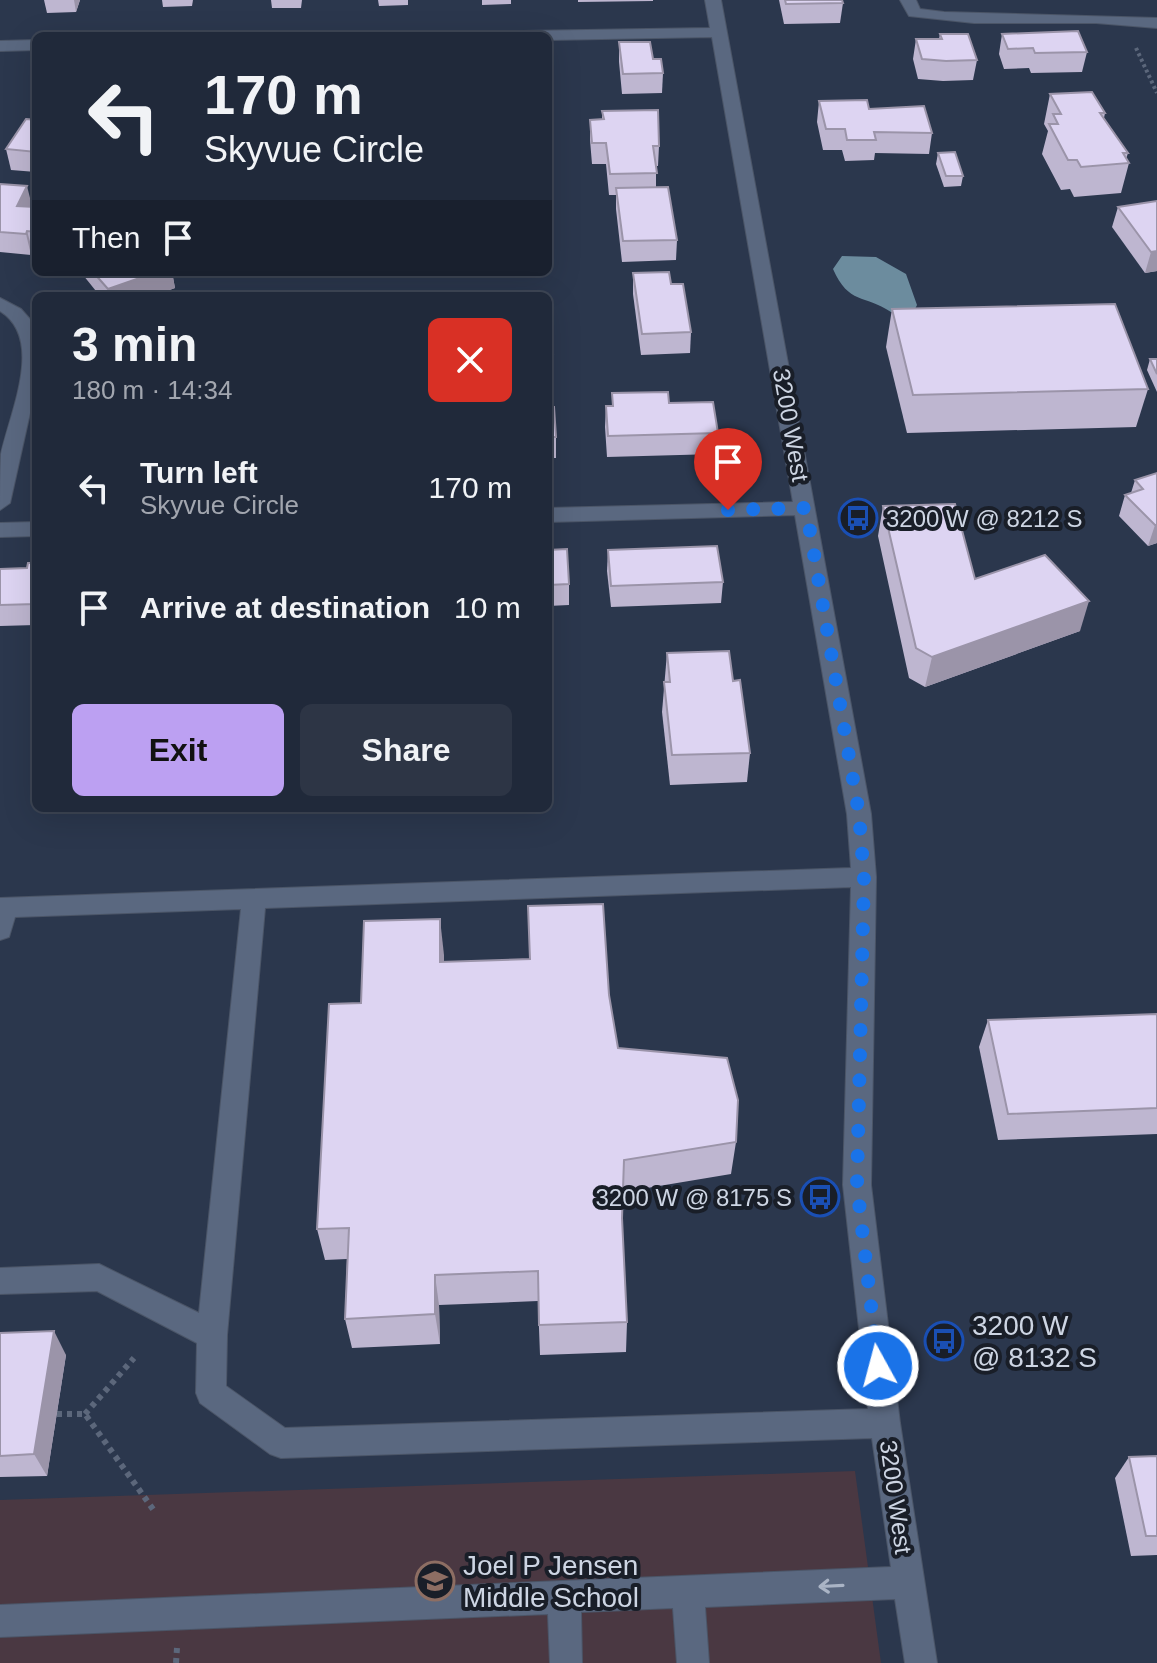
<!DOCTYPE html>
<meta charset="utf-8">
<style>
body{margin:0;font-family:Arial,sans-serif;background:#2d3545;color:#f1f3f6;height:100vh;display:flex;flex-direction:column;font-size:30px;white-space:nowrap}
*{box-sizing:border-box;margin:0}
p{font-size:26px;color:#a2a6af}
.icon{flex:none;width:44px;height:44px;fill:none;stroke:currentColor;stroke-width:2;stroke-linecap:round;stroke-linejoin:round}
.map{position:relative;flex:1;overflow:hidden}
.drawer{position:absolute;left:32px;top:292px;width:520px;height:520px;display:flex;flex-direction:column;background:#20293a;border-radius:12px;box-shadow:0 8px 32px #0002,0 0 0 2px #3d4554}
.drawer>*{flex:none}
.guide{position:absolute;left:32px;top:32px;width:520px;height:244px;border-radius:12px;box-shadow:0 8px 32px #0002,0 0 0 2px #3d4554;background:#20293a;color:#f1f3f6;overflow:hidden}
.pin{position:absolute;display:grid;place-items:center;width:68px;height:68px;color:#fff;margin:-82px -34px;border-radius:50% 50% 50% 0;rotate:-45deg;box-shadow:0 0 8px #0007}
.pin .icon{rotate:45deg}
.me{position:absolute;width:88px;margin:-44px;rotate:353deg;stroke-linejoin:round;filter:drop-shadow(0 0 6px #0008)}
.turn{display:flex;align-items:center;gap:28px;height:168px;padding:0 40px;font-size:36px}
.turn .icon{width:104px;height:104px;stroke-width:2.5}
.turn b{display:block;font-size:56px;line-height:68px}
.then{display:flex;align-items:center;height:76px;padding:0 40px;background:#0003;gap:16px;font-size:30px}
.round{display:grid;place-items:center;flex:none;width:84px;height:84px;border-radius:12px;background:#2d3545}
.headline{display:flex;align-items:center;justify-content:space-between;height:136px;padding:0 40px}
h1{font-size:48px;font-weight:800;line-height:60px}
.cta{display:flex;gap:16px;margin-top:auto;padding:16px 40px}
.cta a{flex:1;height:92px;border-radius:12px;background:#bca0f2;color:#111;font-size:32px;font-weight:800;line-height:92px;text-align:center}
.cta a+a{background:#2d3545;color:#f1f3f6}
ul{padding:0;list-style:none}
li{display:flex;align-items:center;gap:24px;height:120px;padding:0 40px}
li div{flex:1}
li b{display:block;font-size:30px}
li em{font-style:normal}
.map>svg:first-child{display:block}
.education{fill:#4a3842}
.water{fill:#6c8c9e}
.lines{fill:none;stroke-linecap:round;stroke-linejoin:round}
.minor-casing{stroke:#4b5567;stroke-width:2}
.path-far1{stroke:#5c677b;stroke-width:4;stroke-dasharray:3 3;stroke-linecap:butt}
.path{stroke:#5c677b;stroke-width:6;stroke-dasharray:5 5;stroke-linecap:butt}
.minor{fill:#5a6880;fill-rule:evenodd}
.wall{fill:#beb6d0}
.shaded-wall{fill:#9b94a9}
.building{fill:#ddd4f2;stroke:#9b94a9;stroke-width:2}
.oneway{stroke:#aab4c5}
.route{stroke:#1a73e8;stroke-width:14;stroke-dasharray:0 25.2}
.labels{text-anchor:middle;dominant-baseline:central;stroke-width:8;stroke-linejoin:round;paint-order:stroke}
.street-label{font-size:24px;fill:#cdd5e3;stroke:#191e28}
.poi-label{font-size:24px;fill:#cdd5e3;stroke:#191e28;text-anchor:start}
.near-poi-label{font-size:28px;fill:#cdd5e3;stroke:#191e28;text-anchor:start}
</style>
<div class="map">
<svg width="1157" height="1663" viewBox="0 0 1157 1663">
<rect width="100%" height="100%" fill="#2b374d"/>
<path class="education" d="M 855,1471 L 881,1663 L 0,1663 L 0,1500 Z"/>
<path class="water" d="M 842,256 L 876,257 L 906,274 L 917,305 L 915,309 L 891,312 C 864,294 849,305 833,269 Z"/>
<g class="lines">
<g class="minor-casing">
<g id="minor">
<path d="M 705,0 L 721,0 L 871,814 L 876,877 L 871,1185 L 900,1423 L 937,1663 L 905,1663 L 895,1599 L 705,1607 L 709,1663 L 677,1663 L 673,1608 L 581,1612 L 582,1663 L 550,1663 L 548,1614 L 0,1637 L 0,1605 L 891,1567 L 872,1438 L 281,1458 L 270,1454 L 200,1403 L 196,1393 L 197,1343 L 97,1291 L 0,1294 L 0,1268 L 99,1264 L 199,1313 L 241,909 L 15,917 L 9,937 L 0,940 L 0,898 L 851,868 L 847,814 L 795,515 L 548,522 L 548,508 L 793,502 L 712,37 L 548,40 L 548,36 L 515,36 L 523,31 L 710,28 ZM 851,887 L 843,1185 L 868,1409 L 285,1428 L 226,1386 L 227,1335 L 265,908 Z"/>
<path d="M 900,0 L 916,0 L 920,9 L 944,12 L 1157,18 L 1157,28 L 1096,23 L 974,23 L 909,16 Z"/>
<path d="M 36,40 L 36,50 L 0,51 L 0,41 Z"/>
<path d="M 0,298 L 21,309 L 36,326 L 36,386 L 10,503 L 0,510 C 0,492 0,472 1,454 C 10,412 45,339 0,311 Z"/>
<path d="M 36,522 L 36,536 L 0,537 L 0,523 Z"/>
</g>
</g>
<path class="path-far1" d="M 1136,48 L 1157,93"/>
<g class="path">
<path d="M 57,1414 L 85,1414 L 155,1512"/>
<path d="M 85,1414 L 134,1358"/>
<path d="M 176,1663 L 177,1648"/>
</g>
<use href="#minor" class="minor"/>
</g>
<g class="wall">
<path d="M 44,0 L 80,0 L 76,12 L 47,13 Z"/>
<path d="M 162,0 L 193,0 L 192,6 L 163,7 Z"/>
<path d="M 271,0 L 302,0 L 301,8 L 272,8 Z"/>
<path d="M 378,0 L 408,0 L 408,5 L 379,6 Z"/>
<path d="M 482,0 L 521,0 L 511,0 L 511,4 L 482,5 Z"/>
<path d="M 578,0 L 653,0 L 653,1 L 578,2 Z"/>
<path d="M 779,0 L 842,0 L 843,3 L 840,23 L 784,24 Z"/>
<path d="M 940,34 L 977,60 L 973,80 L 943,81 L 918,79 L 913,59 L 916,39 L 939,39 Z"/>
<path d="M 1002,34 L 1087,52 L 1082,72 L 1031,73 L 1029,68 L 1004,69 L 999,54 Z"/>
<path d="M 619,42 L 653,59 L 663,73 L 662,93 L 622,94 L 619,62 Z"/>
<path d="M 1050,94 L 1105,113 L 1104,118 L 1128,153 L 1126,159 L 1129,163 L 1121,193 L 1074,197 L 1070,189 L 1061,190 L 1042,154 L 1048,131 L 1044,124 Z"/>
<path d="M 819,101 L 869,109 L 932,133 L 929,154 L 875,153 L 874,160 L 845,161 L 842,150 L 823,150 L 817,122 Z"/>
<path d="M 602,111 L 659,146 L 658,166 L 656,166 L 656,187 L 677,240 L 676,260 L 622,262 L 616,209 L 616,195 L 609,195 L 606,164 L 592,164 L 590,140 L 590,120 L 602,119 Z"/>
<path d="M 36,120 L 36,172 L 11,170 L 6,149 Z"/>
<path d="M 938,153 L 963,176 L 961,186 L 944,187 L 936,164 Z"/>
<path d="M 0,184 L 32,207 L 36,207 L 36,252 L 33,252 L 31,255 L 0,252 Z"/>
<path d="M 1157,201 L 1157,271 L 1145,273 L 1112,227 L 1118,207 Z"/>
<path d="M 82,272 L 172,272 L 175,288 L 153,296 L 100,296 L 83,275 Z"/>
<path d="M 633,273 L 671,284 L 691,332 L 690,353 L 641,355 L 633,294 Z"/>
<path d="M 548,298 L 553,354 L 553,375 L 548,375 Z"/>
<path d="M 892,309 L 1148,389 L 1136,427 L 907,433 L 886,347 Z"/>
<path d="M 1150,359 L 1157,359 L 1157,392 L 1147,370 Z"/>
<path d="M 612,393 L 669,403 L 718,433 L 716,454 L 607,457 L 605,427 L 606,406 L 612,406 Z"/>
<path d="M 548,407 L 556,437 L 556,458 L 548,458 Z"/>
<path d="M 1157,473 L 1157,543 L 1148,546 L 1119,516 L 1125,495 L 1131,493 L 1135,480 Z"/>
<path d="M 883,506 L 975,579 L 1080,631 L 925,687 L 909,678 L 878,536 Z"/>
<path d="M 548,550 L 569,584 L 569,605 L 548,606 Z"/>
<path d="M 608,550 L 723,582 L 721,603 L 611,607 L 607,571 Z"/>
<path d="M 36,563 L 36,625 L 0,626 L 0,569 L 27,568 Z"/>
<path d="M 667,653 L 733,681 L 750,753 L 747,782 L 670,785 L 662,712 Z"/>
<path d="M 444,955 L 444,962 L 609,995 L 618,1048 L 736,1142 L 731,1174 L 623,1192 L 622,1218 L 627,1322 L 626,1352 L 540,1355 L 538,1301 L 439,1305 L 440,1344 L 352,1348 L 345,1319 L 347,1259 L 325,1260 L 317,1229 L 361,1003 Z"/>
<path d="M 1157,1014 L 1157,1134 L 998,1140 L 979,1047 L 988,1020 Z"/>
<path d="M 0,1333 L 66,1355 L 47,1476 L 0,1477 Z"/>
<path d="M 1157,1456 L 1157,1555 L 1131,1556 L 1115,1478 L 1129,1457 Z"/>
</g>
<g class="shaded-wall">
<path d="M 74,0 L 80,0 L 76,12 Z"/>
<path d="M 27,186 L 32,206 L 17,206 Z"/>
<path d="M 27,231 L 33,252 L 31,255 L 26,234 Z"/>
<path d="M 1157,251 L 1157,271 L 1145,273 L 1151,252 Z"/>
<path d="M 157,272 L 172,272 L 175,288 L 153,296 L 109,296 L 108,289 Z"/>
<path d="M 1155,525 L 1157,525 L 1157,543 L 1148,546 Z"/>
<path d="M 1089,601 L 1080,631 L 925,687 L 932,657 Z"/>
<path d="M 440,919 L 444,955 L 444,997 L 440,962 Z"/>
<path d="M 435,1275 L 439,1305 L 440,1344 L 435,1314 Z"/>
<path d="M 54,1331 L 66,1355 L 47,1476 L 34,1454 Z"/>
</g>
<g class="building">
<path d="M 785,0 L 842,0 L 843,3 L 786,4 Z"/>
<path d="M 1078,31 L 1087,52 L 1035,53 L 1033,48 L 1008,49 L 1002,34 Z"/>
<path d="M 940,34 L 968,34 L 977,60 L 946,61 L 922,59 L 916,39 L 942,39 Z"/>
<path d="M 619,42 L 650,42 L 653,59 L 661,59 L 663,73 L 623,74 Z"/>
<path d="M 1092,92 L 1105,113 L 1100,113 L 1128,153 L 1123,153 L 1129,163 L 1081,167 L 1077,160 L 1068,160 L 1049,124 L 1058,124 L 1053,114 L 1061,114 L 1050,94 Z"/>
<path d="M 867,100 L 869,109 L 924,106 L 932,133 L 874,132 L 876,140 L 847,140 L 845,129 L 826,129 L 819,101 Z"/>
<path d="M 658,110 L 659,146 L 653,146 L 657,173 L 610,174 L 606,143 L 592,143 L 590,120 L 604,119 L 602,111 Z"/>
<path d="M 26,119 L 36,120 L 36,152 L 6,149 Z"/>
<path d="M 955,152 L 963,176 L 946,176 L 938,153 Z"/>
<path d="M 0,184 L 27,186 L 17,206 L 36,207 L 36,232 L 27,231 L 26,234 L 0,232 Z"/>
<path d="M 668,187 L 677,240 L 623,241 L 616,188 Z"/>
<path d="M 1157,201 L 1157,251 L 1151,252 L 1118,207 Z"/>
<path d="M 93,272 L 157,272 L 108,289 Z"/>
<path d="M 669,272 L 671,284 L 683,284 L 691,332 L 642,334 L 633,273 Z"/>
<path d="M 548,298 L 550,298 L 553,354 L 548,354 Z"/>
<path d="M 1115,304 L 1148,389 L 913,395 L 892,309 Z"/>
<path d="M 1150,359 L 1157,359 L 1157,374 Z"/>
<path d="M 668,392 L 669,403 L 713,402 L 718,433 L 608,436 L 606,406 L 613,406 L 612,393 Z"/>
<path d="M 548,407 L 554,407 L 556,437 L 548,437 Z"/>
<path d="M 1157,473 L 1157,525 L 1155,525 L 1125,495 L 1143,489 L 1135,480 Z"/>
<path d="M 955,504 L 975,579 L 1045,555 L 1089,601 L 932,657 L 916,648 L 883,506 Z"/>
<path d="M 717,546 L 723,582 L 611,586 L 608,550 Z"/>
<path d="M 567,549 L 569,584 L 548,585 L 548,550 Z"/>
<path d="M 28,563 L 36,563 L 36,604 L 0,605 L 0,569 L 27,568 Z"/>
<path d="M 729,651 L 733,681 L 740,680 L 750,753 L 672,755 L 664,682 L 670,682 L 667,653 Z"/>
<path d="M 603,904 L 609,995 L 618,1048 L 727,1058 L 738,1100 L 736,1142 L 624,1160 L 622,1218 L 627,1322 L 539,1325 L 538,1271 L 435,1275 L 435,1314 L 345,1319 L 349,1228 L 317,1229 L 329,1004 L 361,1003 L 364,921 L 440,919 L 440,962 L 530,959 L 528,906 Z"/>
<path d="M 1157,1014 L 1157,1108 L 1008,1114 L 988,1020 Z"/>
<path d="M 54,1331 L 34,1454 L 0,1456 L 0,1333 Z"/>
<path d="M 1157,1456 L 1157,1536 L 1146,1536 L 1129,1457 Z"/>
</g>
<defs><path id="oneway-shaft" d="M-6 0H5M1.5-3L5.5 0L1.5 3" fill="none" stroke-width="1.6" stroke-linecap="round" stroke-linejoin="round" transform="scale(2)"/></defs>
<use class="oneway" href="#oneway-shaft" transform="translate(831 1586) rotate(177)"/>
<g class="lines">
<path class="route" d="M 728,510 L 806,508 L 859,814 L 864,877 L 857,1185 L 878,1366"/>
</g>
<defs>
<g id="bus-ring" transform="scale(2)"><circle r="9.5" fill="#191e28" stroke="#1a4fb4" stroke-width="1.5"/><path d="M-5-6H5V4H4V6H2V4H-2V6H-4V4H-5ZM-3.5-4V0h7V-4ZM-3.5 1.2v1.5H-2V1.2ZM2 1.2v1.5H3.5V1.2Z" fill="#1a4fb4"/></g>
<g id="school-ring" transform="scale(2)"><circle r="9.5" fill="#191e28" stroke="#8d6e63" stroke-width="1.5"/><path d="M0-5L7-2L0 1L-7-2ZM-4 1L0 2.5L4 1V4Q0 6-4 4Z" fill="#8d6e63"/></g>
</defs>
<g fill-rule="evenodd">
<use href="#bus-ring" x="858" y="518"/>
<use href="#bus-ring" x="820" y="1197"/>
<use href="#bus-ring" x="944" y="1341"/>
<use href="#school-ring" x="435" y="1581"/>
</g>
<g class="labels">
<g class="street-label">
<text transform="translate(791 425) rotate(80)">3200 West</text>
<text transform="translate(896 1497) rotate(82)">3200 West</text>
</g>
<g class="poi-label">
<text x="886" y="518">3200 W @ 8212 S</text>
<text x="792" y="1197" text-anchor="end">3200 W @ 8175 S</text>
</g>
<g class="near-poi-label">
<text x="972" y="1325">3200 W<tspan x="972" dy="32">@ 8132 S</tspan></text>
<text x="463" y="1565">Joel P Jensen<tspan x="463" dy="32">Middle School</tspan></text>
</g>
</g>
</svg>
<div class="pin" style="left:728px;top:510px;background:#d93025"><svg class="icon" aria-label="arrive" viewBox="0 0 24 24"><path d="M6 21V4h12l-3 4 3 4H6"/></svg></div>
<svg class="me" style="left:878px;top:1366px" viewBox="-20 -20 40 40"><circle r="17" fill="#1a73e8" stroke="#fff" stroke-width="3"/><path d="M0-11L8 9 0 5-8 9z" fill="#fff"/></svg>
<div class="guide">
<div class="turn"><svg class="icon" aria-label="left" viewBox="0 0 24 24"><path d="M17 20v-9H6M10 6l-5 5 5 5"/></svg><div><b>170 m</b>Skyvue Circle</div></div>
<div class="then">Then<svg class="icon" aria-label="arrive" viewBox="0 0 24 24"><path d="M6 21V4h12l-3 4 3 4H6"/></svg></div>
</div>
<section class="drawer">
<div class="headline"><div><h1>3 min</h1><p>180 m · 14:34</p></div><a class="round" style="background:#d93025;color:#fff"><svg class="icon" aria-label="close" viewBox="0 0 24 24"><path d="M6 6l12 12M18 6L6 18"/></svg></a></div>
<ul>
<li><svg class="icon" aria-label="left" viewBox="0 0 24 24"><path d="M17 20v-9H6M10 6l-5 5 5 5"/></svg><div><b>Turn left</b><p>Skyvue Circle</p></div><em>170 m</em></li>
<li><svg class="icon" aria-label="arrive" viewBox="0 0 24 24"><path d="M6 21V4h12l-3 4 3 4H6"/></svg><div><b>Arrive at destination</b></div><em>10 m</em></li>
</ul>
<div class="cta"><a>Exit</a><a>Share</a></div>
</section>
</div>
